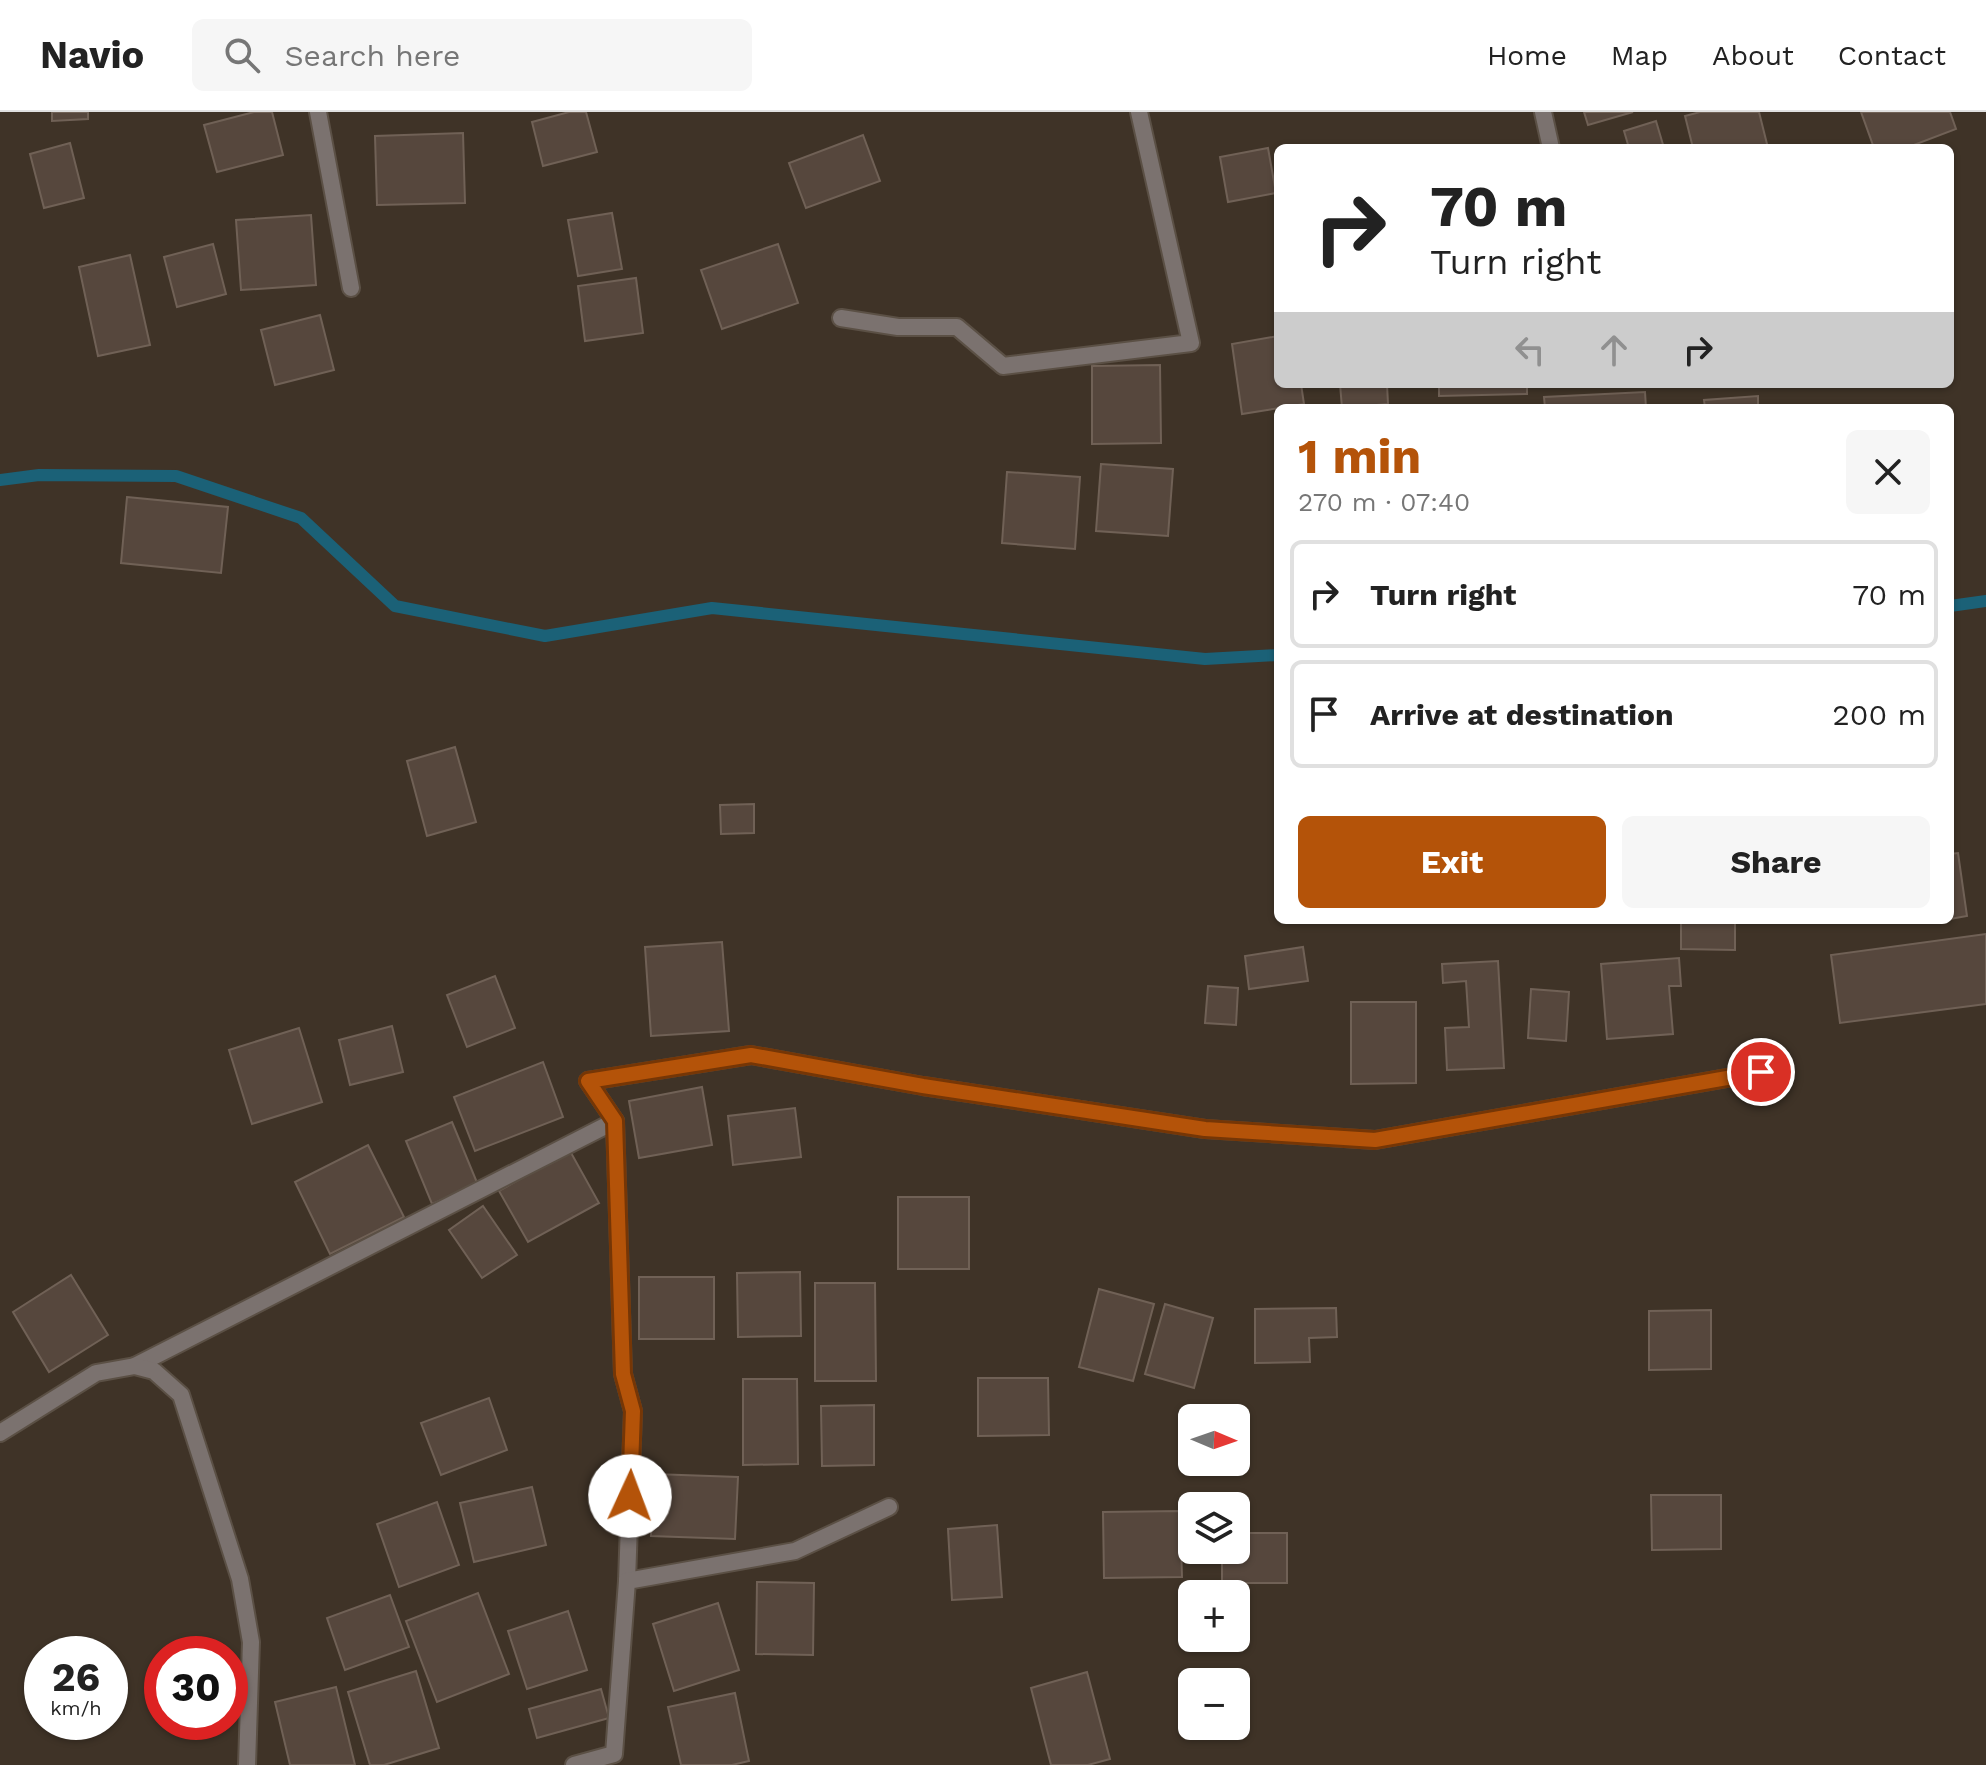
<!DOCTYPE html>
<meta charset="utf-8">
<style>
body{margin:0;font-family:"Work Sans",sans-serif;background:#f6f6f6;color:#222;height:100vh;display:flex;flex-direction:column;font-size:30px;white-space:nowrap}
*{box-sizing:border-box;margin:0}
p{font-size:26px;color:#767676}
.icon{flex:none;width:44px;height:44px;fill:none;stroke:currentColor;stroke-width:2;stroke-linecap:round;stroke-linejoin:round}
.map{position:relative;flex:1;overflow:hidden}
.side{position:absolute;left:1274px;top:292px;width:680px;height:520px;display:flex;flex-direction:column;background:#fff;border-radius:12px;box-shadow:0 2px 6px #0004}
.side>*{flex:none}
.hud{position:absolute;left:1274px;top:32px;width:680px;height:244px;border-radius:12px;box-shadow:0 2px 6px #0004;background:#fff;color:#222;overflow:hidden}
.needle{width:52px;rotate:92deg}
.tools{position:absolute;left:1178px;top:1292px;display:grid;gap:16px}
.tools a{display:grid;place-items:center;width:72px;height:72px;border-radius:12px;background:#fff;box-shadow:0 2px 6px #0004;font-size:40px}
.speed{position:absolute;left:24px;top:1524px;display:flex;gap:16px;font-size:40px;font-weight:700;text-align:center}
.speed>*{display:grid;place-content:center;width:104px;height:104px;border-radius:50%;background:#fff;box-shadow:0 2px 6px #0004;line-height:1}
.speed small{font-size:20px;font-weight:400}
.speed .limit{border:12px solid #d22;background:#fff;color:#111}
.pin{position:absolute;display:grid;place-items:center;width:68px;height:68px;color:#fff;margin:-34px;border:4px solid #fff;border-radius:50%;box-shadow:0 2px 8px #0007}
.me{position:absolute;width:88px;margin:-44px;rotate:2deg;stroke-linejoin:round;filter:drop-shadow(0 0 6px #0008)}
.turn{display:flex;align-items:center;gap:28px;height:168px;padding:0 24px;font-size:36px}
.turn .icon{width:104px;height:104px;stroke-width:2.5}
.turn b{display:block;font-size:56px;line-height:68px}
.lanes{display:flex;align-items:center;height:76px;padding:0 24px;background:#0003;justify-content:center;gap:40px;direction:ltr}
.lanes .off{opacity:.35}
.round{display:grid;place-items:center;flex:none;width:84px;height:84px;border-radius:12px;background:#f6f6f6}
.overview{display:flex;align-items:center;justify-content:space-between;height:136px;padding:0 24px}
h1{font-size:48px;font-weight:700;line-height:60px;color:#b45309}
.action{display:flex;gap:16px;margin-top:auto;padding:16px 24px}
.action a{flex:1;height:92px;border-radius:12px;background:#b45309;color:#fff;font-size:32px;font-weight:700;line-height:92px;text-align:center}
.action a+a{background:#f6f6f6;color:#222}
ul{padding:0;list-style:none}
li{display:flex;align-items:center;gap:24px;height:108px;margin:0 16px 12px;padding:0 8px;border:4px solid #e0e0e0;border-radius:12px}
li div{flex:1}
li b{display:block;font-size:30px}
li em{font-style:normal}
header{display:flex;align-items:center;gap:48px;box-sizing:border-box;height:112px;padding:0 40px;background:#fff;border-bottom:2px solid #e0e0e0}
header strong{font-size:38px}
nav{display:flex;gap:44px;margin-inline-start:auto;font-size:28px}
.search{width:560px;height:72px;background:#f6f6f6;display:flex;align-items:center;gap:20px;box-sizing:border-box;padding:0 28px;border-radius:12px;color:#767676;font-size:30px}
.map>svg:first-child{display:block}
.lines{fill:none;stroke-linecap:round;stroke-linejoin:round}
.stream{stroke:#1b6177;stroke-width:12}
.building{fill:#56473d;stroke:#706156;stroke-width:2}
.minor-casing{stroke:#5b5045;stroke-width:20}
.minor{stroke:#7b726f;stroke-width:16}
.route-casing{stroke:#753606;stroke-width:20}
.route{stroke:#b45309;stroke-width:14}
</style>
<header>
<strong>Navio</strong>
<div class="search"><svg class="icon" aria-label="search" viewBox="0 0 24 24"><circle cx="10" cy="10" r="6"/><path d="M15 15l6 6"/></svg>Search here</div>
<nav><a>Home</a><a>Map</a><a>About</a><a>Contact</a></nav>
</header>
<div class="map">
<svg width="1986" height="1653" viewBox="0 0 1986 1653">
<rect width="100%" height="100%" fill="#3f3327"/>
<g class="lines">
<g class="stream">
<path d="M 0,368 L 39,363 L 176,364 L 301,406 L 395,494 L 545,524 L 712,496 L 1205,547 L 1278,543"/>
<path d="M 1950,494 L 1986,489"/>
</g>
</g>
<g class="building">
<path d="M 52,0 L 88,0 L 88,7 L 52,9 Z"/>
<path d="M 254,0 L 272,0 L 283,43 L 217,60 L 204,13 Z"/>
<path d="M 569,0 L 586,0 L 597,40 L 543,54 L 532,10 Z"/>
<path d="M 1584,0 L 1633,0 L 1588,13 Z"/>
<path d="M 1700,0 L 1759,0 L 1768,36 L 1693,36 L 1685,4 Z"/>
<path d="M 1861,0 L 1950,0 L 1956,17 L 1906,36 L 1874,36 Z"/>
<path d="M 1656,9 L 1664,36 L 1629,36 L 1624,19 Z"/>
<path d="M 463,21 L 465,91 L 377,93 L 375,24 Z"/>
<path d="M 863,23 L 880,69 L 806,96 L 789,51 Z"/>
<path d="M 70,31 L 84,86 L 44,96 L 30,42 Z"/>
<path d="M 1268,36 L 1276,81 L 1228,90 L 1220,45 Z"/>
<path d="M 612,101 L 622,157 L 578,164 L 568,108 Z"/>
<path d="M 311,103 L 316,173 L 241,178 L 236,108 Z"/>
<path d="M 213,132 L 226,182 L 177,195 L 164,145 Z"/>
<path d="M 778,132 L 798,191 L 722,217 L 701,158 Z"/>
<path d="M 130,143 L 150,233 L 98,244 L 79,155 Z"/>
<path d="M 636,166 L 643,221 L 585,229 L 578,174 Z"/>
<path d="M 320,203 L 334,258 L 275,273 L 261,218 Z"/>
<path d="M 1278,224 L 1278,272 L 1301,272 L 1304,292 L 1242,302 L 1232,232 Z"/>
<path d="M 1160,253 L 1161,331 L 1092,332 L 1092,254 Z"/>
<path d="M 1340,272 L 1387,272 L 1388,292 L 1342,296 Z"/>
<path d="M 1439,272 L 1527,272 L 1527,282 L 1439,284 Z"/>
<path d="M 1645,280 L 1646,296 L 1545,296 L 1544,285 Z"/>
<path d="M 1758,284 L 1758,296 L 1705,296 L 1704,288 Z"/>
<path d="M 1101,352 L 1173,357 L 1168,424 L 1096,419 Z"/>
<path d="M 1007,360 L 1080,365 L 1075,437 L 1002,431 Z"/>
<path d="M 127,385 L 228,395 L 221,461 L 121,451 Z"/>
<path d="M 455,635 L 476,710 L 427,724 L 407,649 Z"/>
<path d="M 754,692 L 754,721 L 721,722 L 720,693 Z"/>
<path d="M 1958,741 L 1967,804 L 1950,807 L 1950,742 Z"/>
<path d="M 1681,808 L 1735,808 L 1735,838 L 1681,837 Z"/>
<path d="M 1986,822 L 1986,892 L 1840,911 L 1831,843 Z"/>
<path d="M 722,830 L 729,919 L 651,924 L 645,835 Z"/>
<path d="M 1303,835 L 1308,869 L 1249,877 L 1245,844 Z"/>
<path d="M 1679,846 L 1681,874 L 1669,874 L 1673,922 L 1607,927 L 1601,852 Z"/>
<path d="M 1498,849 L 1504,956 L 1447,958 L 1445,916 L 1469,915 L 1466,869 L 1443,871 L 1442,852 Z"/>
<path d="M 495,864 L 515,916 L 467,935 L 447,883 Z"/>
<path d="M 1208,874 L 1238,876 L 1236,913 L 1205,911 Z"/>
<path d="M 1531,877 L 1569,880 L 1566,929 L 1528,926 Z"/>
<path d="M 1351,890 L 1416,890 L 1416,971 L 1351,972 Z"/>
<path d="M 392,914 L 403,960 L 350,973 L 339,928 Z"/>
<path d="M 299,916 L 322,990 L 252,1012 L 229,938 Z"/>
<path d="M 543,950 L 563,1005 L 475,1039 L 454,985 Z"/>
<path d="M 702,975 L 712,1033 L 639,1046 L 629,989 Z"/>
<path d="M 795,996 L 801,1045 L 733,1053 L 728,1004 Z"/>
<path d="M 452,1010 L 478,1073 L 432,1092 L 406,1029 Z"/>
<path d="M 368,1033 L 404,1105 L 330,1142 L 295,1070 Z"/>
<path d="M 570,1039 L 599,1091 L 528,1130 L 499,1079 Z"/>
<rect x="898" y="1085" width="71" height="72"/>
<path d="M 483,1094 L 517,1143 L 482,1166 L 449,1118 Z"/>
<path d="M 800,1160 L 801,1224 L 738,1225 L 737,1161 Z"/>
<path d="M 71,1163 L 108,1223 L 49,1260 L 13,1200 Z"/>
<rect x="639" y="1165" width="75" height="62"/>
<path d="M 815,1171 L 875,1171 L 876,1269 L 815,1269 Z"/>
<path d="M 1099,1177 L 1154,1192 L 1133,1269 L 1079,1255 Z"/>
<path d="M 1165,1192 L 1213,1206 L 1194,1276 L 1145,1262 Z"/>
<path d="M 1336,1196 L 1337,1225 L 1309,1226 L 1310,1250 L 1255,1251 L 1255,1197 Z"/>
<path d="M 1711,1198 L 1711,1257 L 1649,1258 L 1649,1199 Z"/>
<path d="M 978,1266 L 1048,1266 L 1049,1323 L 978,1324 Z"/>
<path d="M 743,1267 L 797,1267 L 798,1352 L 743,1353 Z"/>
<path d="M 489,1286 L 507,1338 L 441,1363 L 421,1311 Z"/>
<path d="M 874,1293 L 874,1353 L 822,1354 L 821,1294 Z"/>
<path d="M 653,1362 L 738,1365 L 735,1427 L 651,1424 Z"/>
<path d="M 532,1375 L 546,1433 L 474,1450 L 460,1391 Z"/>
<path d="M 1651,1383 L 1721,1383 L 1721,1437 L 1652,1438 Z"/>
<path d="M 437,1390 L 459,1453 L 399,1475 L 377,1412 Z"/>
<path d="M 1180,1399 L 1182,1465 L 1104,1466 L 1103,1400 Z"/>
<path d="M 997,1413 L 1002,1485 L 952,1488 L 948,1417 Z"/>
<path d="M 1236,1421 L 1287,1421 L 1287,1471 L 1222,1471 L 1222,1438 L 1236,1438 Z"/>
<path d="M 757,1470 L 814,1471 L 813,1543 L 756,1542 Z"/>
<path d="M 478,1481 L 509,1562 L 437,1590 L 406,1509 Z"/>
<path d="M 390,1483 L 409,1535 L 345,1558 L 327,1506 Z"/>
<path d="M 718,1491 L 739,1558 L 674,1579 L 653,1512 Z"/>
<path d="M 568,1499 L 587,1558 L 527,1577 L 508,1519 Z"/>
<path d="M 416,1559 L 439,1636 L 384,1653 L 370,1653 L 348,1580 Z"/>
<path d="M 1087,1560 L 1110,1647 L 1088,1653 L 1051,1653 L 1031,1576 Z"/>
<path d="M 336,1575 L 355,1653 L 290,1653 L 275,1590 Z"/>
<path d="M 601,1577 L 609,1606 L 537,1626 L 529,1597 Z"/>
<path d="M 735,1581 L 749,1649 L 732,1653 L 681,1653 L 668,1595 Z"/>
</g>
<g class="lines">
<g class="minor-casing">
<g id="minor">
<path d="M 318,0 L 351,176"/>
<path d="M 1543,0 L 1551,36"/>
<path d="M 841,206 L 898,215 L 957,215 L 1003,254 L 1191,231 L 1139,0"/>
<path d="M 135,1254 L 615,1009"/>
<path d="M 0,1321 L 96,1261 L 135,1254 L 154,1259 L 181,1283 L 240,1467 L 251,1530 L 247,1653"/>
<path d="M 627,1469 L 633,1299 L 623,1262 L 615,1009 L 588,969 L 751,943 L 923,974 L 1205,1017 L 1375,1028 L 1761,960"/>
<path d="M 574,1653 L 614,1642 L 627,1469 L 795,1439 L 889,1395"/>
</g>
</g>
<use href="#minor" class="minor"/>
</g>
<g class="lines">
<g class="route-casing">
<path id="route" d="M 630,1384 L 633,1299 L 623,1262 L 615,1009 L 588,969 L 751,943 L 923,974 L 1205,1017 L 1375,1028 L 1761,960"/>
</g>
<use href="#route" class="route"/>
</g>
</svg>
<div class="tools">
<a><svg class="needle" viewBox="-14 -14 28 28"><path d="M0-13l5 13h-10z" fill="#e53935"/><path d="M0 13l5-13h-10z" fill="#767676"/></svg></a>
<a><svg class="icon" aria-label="layers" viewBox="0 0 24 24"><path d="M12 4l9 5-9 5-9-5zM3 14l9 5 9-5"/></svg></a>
<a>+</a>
<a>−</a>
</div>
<div class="speed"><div>26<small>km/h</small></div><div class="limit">30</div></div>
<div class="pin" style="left:1761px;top:960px;background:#d93025"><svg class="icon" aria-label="arrive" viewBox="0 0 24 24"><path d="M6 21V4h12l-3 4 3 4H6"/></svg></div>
<svg class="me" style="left:630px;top:1384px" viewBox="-20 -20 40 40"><circle r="19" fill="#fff"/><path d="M0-13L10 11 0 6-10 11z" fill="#b45309"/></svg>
<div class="hud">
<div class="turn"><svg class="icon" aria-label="right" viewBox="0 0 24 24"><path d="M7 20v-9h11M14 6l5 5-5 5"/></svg><div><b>70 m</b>Turn right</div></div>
<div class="lanes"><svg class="icon off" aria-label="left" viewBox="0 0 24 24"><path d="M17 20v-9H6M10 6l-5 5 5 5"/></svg><svg class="icon off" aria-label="ahead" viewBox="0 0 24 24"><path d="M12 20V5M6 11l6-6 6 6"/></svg><svg class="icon" aria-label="right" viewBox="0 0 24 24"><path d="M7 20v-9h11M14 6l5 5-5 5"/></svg></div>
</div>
<section class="side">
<div class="overview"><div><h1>1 min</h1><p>270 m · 07:40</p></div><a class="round"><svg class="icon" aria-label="close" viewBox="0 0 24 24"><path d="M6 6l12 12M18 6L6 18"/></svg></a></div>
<ul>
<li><svg class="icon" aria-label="right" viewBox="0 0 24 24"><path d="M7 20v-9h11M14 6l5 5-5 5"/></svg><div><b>Turn right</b></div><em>70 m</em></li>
<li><svg class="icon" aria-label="arrive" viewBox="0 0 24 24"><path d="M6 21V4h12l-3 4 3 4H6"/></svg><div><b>Arrive at destination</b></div><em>200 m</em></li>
</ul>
<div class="action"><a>Exit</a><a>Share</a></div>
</section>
</div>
